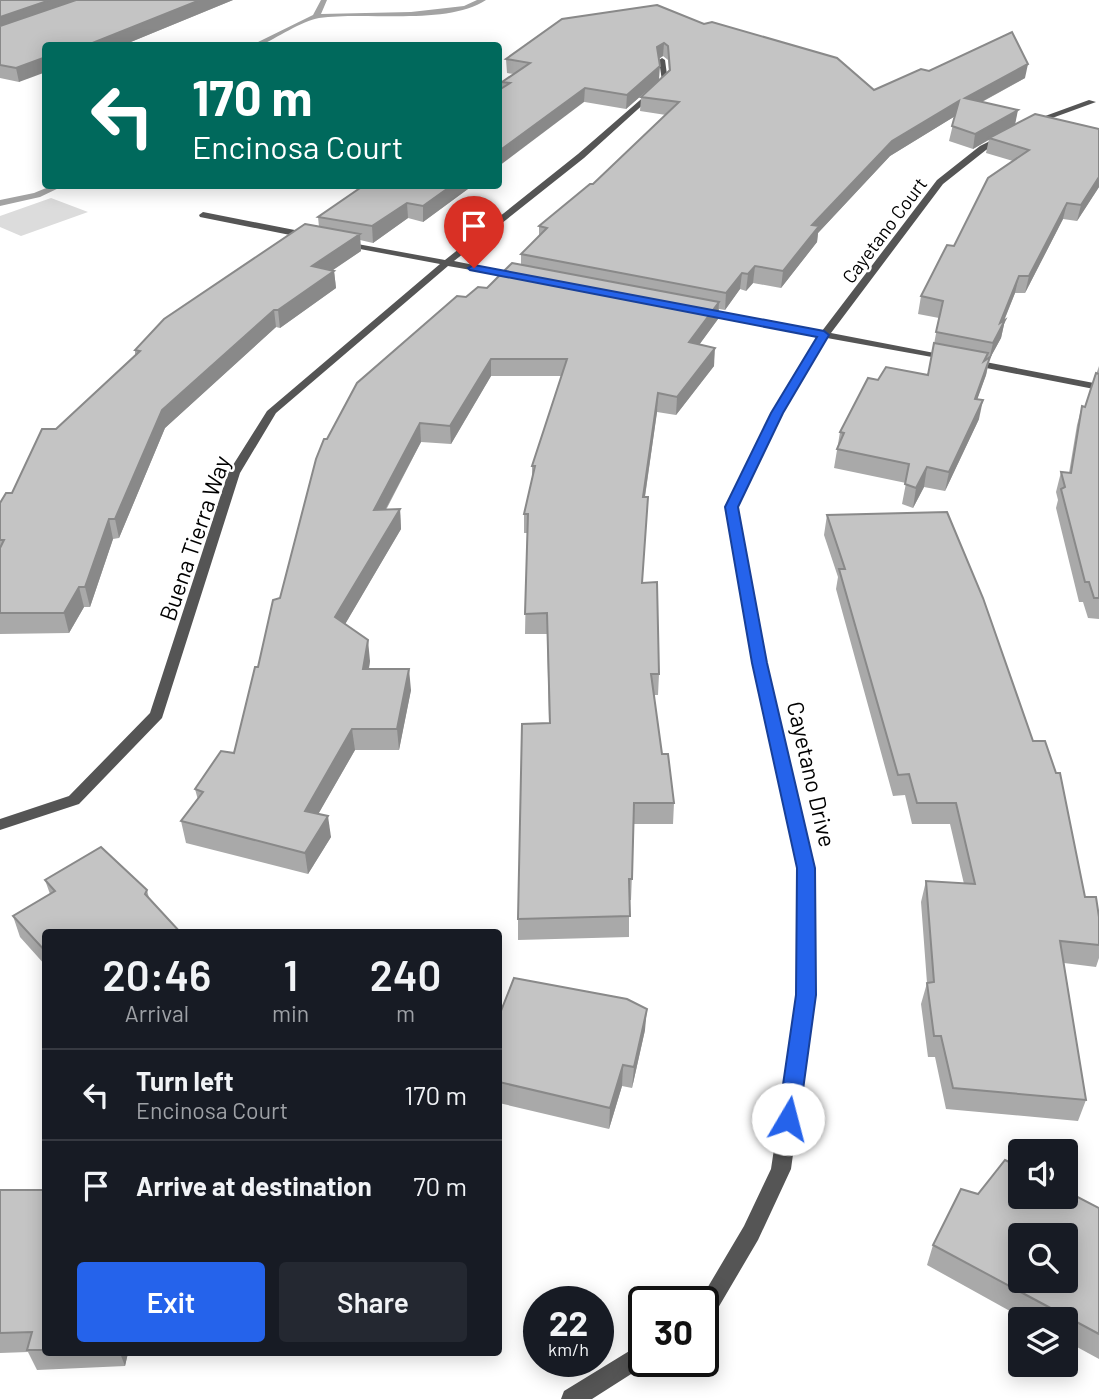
<!DOCTYPE html>
<style>
body{margin:0;font-family:Barlow,sans-serif;background:#242831;color:#f1f3f6;height:100vh;display:flex;flex-direction:column;font-size:26px;white-space:nowrap}
*{box-sizing:border-box;margin:0}
p{font-size:23px;color:#9ea1a6}
.icon{flex:none;width:38px;height:38px;fill:none;stroke:currentColor;stroke-width:2;stroke-linecap:round;stroke-linejoin:round}
.map{position:relative;flex:1;overflow:hidden}
.panel{position:absolute;left:42px;top:929px;width:460px;height:427px;display:flex;flex-direction:column;background:#171b24;border-radius:7px;box-shadow:0 4px 18px #0003}
.panel>*{flex:none}
.banner{position:absolute;left:42px;top:42px;width:460px;height:147px;border-radius:7px;box-shadow:0 4px 18px #0003;background:#00695c;color:#fff;overflow:hidden}
.fabs{position:absolute;left:1008px;top:1139px;display:grid;gap:14px}
.fabs a{display:grid;place-items:center;width:70px;height:70px;border-radius:7px;background:#171b24;box-shadow:0 4px 18px #0003;font-size:35px}
.speed{position:absolute;left:523px;top:1286px;display:flex;gap:14px;font-size:35px;font-weight:700;text-align:center}
.speed>*{display:grid;place-content:center;width:91px;height:91px;border-radius:50%;background:#171b24;box-shadow:0 4px 18px #0003;line-height:1}
.speed small{font-size:18px;font-weight:400}
.speed .limit{border:4px solid #111;border-radius:10px;background:#fff;color:#111}
.pin{position:absolute;display:grid;place-items:center;width:60px;height:60px;color:#fff;margin:-72px -30px;border-radius:50% 50% 50% 0;rotate:-45deg;box-shadow:0 0 7px #0007}
.pin .icon{rotate:45deg}
.me{position:absolute;width:77px;margin:-38px;rotate:8deg;stroke-linejoin:round;filter:drop-shadow(0 0 5px #0008)}
.turn{display:flex;align-items:center;gap:24px;height:147px;padding:0 35px;font-size:32px}
.turn .icon{width:91px;height:91px;stroke-width:2.5}
.turn b{display:block;font-size:49px;line-height:60px}
.eta{display:flex;justify-content:space-evenly;align-items:center;height:119px;text-align:center}
.eta b{font-size:42px;font-weight:600;line-height:49px}
.action{display:flex;gap:14px;margin-top:auto;padding:14px 35px}
.action a{flex:1;height:80px;border-radius:7px;background:#2563eb;color:#fff;font-size:28px;font-weight:600;line-height:80px;text-align:center}
.action a+a{background:#242831;color:#f1f3f6}
ul{padding:0;list-style:none}
li{display:flex;align-items:center;gap:21px;height:91px;padding:0 35px;border-top:2px solid #363941}
li div{flex:1}
li b{display:block;font-size:26px}
li em{font-style:normal}
.map>svg:first-child{display:block}
.green{fill:#dcdcdc}
.lines{fill:none;stroke-linecap:round;stroke-linejoin:round}
.stream{fill:#a3a3a3;fill-rule:evenodd}
.minor{fill:#555;fill-rule:evenodd}
.wall{fill:#a9a9a9}
.shaded-wall{fill:#898989}
.building{fill:#c4c4c4;stroke:#898989;stroke-width:2;fill-rule:evenodd}
.route{fill:#2563eb;stroke:#184099;stroke-width:2}
.labels{text-anchor:middle;dominant-baseline:central;stroke-width:5;stroke-linejoin:round;paint-order:stroke}
.far-street-label{font-size:19px;fill:#000;stroke:#fff}
.street-label{font-size:23px;fill:#000;stroke:#fff}
</style>
<div class="map">
<svg width="1099" height="1399" viewBox="0 0 1099 1399">
<rect width="100%" height="100%" fill="#fff"/>
<path class="green" d="M 51,198 L 88,212 L 21,236 L 0,227 L 0,216 Z"/>
<g class="lines">
<g class="stream">
<path d="M 321,0 L 327,0 L 321,14 L 411,12 L 464,6 L 477,0 L 486,0 C 447,26 366,11 319,18 C 302,21 276,38 260,46 L 250,46 L 313,15 Z"/>
<path d="M 51,186 L 63,186 L 40,197 L 0,206 L 0,200 L 34,193 Z"/>
</g>
<g class="minor">
<path d="M 662,58 L 665,60 L 668,82 L 584,158 L 454,261 L 523,275 L 523,279 L 448,266 L 276,413 L 240,473 L 162,718 L 79,804 L 0,830 L 0,819 L 69,796 L 150,713 L 228,473 L 267,411 L 440,264 L 344,246 L 340,243 L 341,241 L 445,260 L 578,154 L 662,81 L 659,60 Z"/>
<path d="M 1089,100 L 1096,102 L 1033,125 L 1026,123 Z"/>
<path d="M 1000,136 L 1007,138 L 986,150 L 943,184 L 831,333 L 950,356 L 955,359 L 954,361 L 827,338 L 782,413 L 738,507 L 767,664 L 814,868 L 815,995 L 791,1169 L 758,1240 L 711,1320 L 704,1323 L 704,1302 L 699,1302 L 744,1226 L 771,1169 L 797,995 L 798,868 L 753,664 L 726,507 L 772,413 L 818,336 L 702,314 L 697,311 L 702,308 L 822,331 L 937,180 L 980,146 Z"/>
<path d="M 203,212 L 310,233 L 314,236 L 310,239 L 200,217 L 199,215 Z"/>
<path d="M 970,359 L 1099,384 L 1099,390 L 966,364 L 966,360 Z"/>
<path d="M 644,1342 L 644,1362 L 650,1362 L 592,1399 L 561,1399 L 564,1391 Z"/>
</g>
</g>
<g class="wall">
<path d="M 0,0 L 233,0 L 121,46 L 46,46 L 19,82 L 0,78 Z"/>
<path d="M 704,24 L 874,90 L 929,71 L 1025,78 L 982,102 L 1015,125 L 1099,129 L 1099,187 L 1077,221 L 1063,219 L 1025,293 L 1015,293 L 1004,321 L 1005,320 L 1001,338 L 989,360 L 986,375 L 977,399 L 979,419 L 945,491 L 924,487 L 913,508 L 902,504 L 906,483 L 834,468 L 840,432 L 878,380 L 928,375 L 939,318 L 918,314 L 921,296 L 1013,161 L 986,153 L 989,139 L 973,149 L 949,141 L 955,116 L 890,156 L 818,233 L 817,242 L 781,288 L 753,283 L 746,291 L 740,289 L 725,310 L 719,309 L 718,319 L 699,345 L 714,366 L 676,415 L 657,412 L 645,497 L 642,583 L 659,674 L 658,695 L 654,695 L 662,754 L 674,803 L 673,824 L 634,824 L 631,900 L 629,900 L 629,937 L 518,940 L 518,919 L 549,723 L 547,634 L 525,634 L 527,533 L 524,533 L 524,514 L 532,478 L 532,466 L 561,376 L 491,376 L 451,444 L 421,442 L 386,510 L 400,509 L 401,529 L 345,624 L 370,661 L 369,669 L 411,690 L 399,750 L 355,750 L 318,814 L 331,837 L 308,874 L 186,843 L 181,821 L 198,800 L 195,789 L 234,753 L 258,667 L 280,598 L 327,439 L 466,297 L 487,288 L 521,265 L 521,254 L 539,237 L 539,226 L 593,184 L 666,115 L 640,111 L 641,97 L 669,72 L 668,60 L 663,56 L 659,59 L 659,80 L 626,109 L 502,88 L 502,82 L 514,74 L 507,73 L 506,59 Z"/>
<path d="M 363,186 L 472,186 L 423,222 L 408,218 L 373,243 L 360,240 L 361,251 L 332,270 L 334,271 L 336,288 L 280,328 L 276,327 L 165,428 L 119,538 L 113,539 L 90,607 L 84,607 L 69,633 L 0,634 L 0,503 L 12,493 L 135,355 L 135,350 L 319,227 L 318,217 Z"/>
<path d="M 1099,366 L 1099,619 L 1088,618 L 1083,602 L 1079,602 L 1056,508 L 1058,500 L 1056,492 L 1061,472 L 1069,473 L 1077,425 L 1082,406 L 1085,407 Z"/>
<path d="M 827,515 L 1099,917 L 1099,958 L 1096,967 L 1064,963 L 1086,1100 L 1078,1121 L 946,1109 L 935,1057 L 928,1057 L 921,1004 L 927,983 L 921,902 L 926,881 L 964,884 L 950,824 L 912,824 L 905,795 L 893,796 L 836,589 L 838,577 L 824,535 Z"/>
<path d="M 45,880 L 147,890 L 149,898 L 46,933 L 46,966 L 20,937 L 13,916 L 50,894 Z"/>
<path d="M 499,1016 L 645,1030 L 632,1088 L 622,1086 L 609,1129 L 499,1103 Z"/>
<path d="M 0,1190 L 46,1190 L 46,1353 L 128,1353 L 125,1366 L 37,1370 L 28,1352 L 0,1353 Z"/>
<path d="M 978,1194 L 1099,1208 L 1099,1359 L 1066,1341 L 1066,1320 L 1026,1320 L 927,1265 L 933,1245 Z"/>
</g>
<g class="shaded-wall">
<path d="M 50,0 L 89,0 L 0,31 L 0,17 Z"/>
<path d="M 200,0 L 233,0 L 121,46 L 85,46 Z"/>
<path d="M 664,43 L 663,56 L 656,60 L 657,47 Z"/>
<path d="M 46,57 L 46,72 L 19,82 L 16,68 Z"/>
<path d="M 1028,64 L 1025,78 L 963,112 L 965,98 Z"/>
<path d="M 660,66 L 659,80 L 626,109 L 627,95 Z"/>
<path d="M 585,88 L 584,102 L 499,166 L 499,151 Z"/>
<path d="M 959,101 L 957,115 L 890,156 L 818,233 L 817,242 L 781,288 L 783,271 L 812,225 L 892,141 Z"/>
<path d="M 1018,110 L 1015,125 L 973,149 L 975,134 Z"/>
<path d="M 1099,177 L 1099,187 L 1077,221 L 1081,205 Z"/>
<path d="M 451,186 L 472,186 L 423,222 L 423,206 Z"/>
<path d="M 407,203 L 408,218 L 373,243 L 372,226 Z"/>
<path d="M 1067,203 L 1063,219 L 1025,293 L 1029,276 Z"/>
<path d="M 360,234 L 361,251 L 314,283 L 312,266 Z"/>
<path d="M 755,266 L 753,283 L 746,291 L 748,274 Z"/>
<path d="M 334,271 L 336,288 L 280,328 L 278,310 Z"/>
<path d="M 742,273 L 740,289 L 725,310 L 726,293 Z"/>
<path d="M 1019,276 L 1015,293 L 1002,325 L 1005,320 L 1001,338 L 989,360 L 993,343 Z"/>
<path d="M 719,302 L 718,319 L 688,360 L 689,342 Z"/>
<path d="M 274,310 L 276,327 L 165,428 L 119,538 L 115,519 L 162,410 Z"/>
<path d="M 715,348 L 714,366 L 676,415 L 677,397 Z"/>
<path d="M 990,357 L 986,375 L 971,417 L 975,399 Z"/>
<path d="M 491,359 L 491,376 L 451,444 L 450,426 Z"/>
<path d="M 658,393 L 657,412 L 642,516 L 643,497 Z"/>
<path d="M 983,400 L 979,419 L 945,491 L 949,472 Z"/>
<path d="M 420,423 L 421,442 L 375,529 L 374,510 Z"/>
<path d="M 927,467 L 924,487 L 913,508 L 916,488 Z"/>
<path d="M 400,509 L 401,529 L 337,638 L 335,617 Z"/>
<path d="M 109,519 L 113,539 L 90,607 L 85,587 Z"/>
<path d="M 79,587 L 84,607 L 69,633 L 64,613 Z"/>
<path d="M 368,640 L 370,661 L 365,690 L 363,669 Z"/>
<path d="M 409,669 L 411,690 L 399,750 L 397,729 Z"/>
<path d="M 352,729 L 355,750 L 308,832 L 305,811 Z"/>
<path d="M 328,816 L 331,837 L 308,874 L 305,853 Z"/>
<path d="M 647,1009 L 645,1030 L 632,1088 L 634,1067 Z"/>
<path d="M 623,1065 L 622,1086 L 609,1129 L 610,1108 Z"/>
<path d="M 120,1353 L 128,1353 L 125,1366 Z"/>
</g>
<g class="building">
<path d="M 0,0 L 50,0 L 0,17 Z"/>
<path d="M 76,0 L 200,0 L 85,46 L 46,46 L 46,57 L 16,68 L 0,65 L 0,26 Z"/>
<path d="M 657,5 L 704,24 L 712,22 L 837,58 L 874,90 L 921,69 L 929,71 L 1012,32 L 1028,64 L 965,98 L 1018,110 L 975,134 L 952,126 L 959,101 L 892,141 L 812,225 L 819,226 L 783,271 L 755,266 L 748,274 L 742,273 L 726,293 L 521,254 L 547,228 L 539,226 L 590,184 L 593,184 L 679,102 L 641,97 L 670,70 L 668,46 L 664,43 L 657,47 L 660,66 L 627,95 L 585,88 L 499,151 L 499,90 L 510,83 L 502,82 L 530,63 L 506,59 L 562,19 Z"/>
<path d="M 1035,114 L 1099,129 L 1099,177 L 1081,205 L 1067,203 L 1029,276 L 1019,276 L 1000,323 L 1005,320 L 993,343 L 936,332 L 943,301 L 921,296 L 947,245 L 954,246 L 988,178 L 1029,150 L 989,138 Z"/>
<path d="M 363,186 L 451,186 L 423,206 L 407,203 L 372,226 L 318,217 Z"/>
<path d="M 305,224 L 360,234 L 312,266 L 334,271 L 278,310 L 274,310 L 162,410 L 115,519 L 109,519 L 85,587 L 79,587 L 64,613 L 0,613 L 0,548 L 4,540 L 0,540 L 0,503 L 6,493 L 12,493 L 42,429 L 56,429 L 140,351 L 135,350 L 164,319 Z"/>
<path d="M 512,263 L 719,302 L 689,342 L 715,348 L 677,397 L 658,393 L 643,497 L 648,497 L 642,583 L 657,582 L 659,674 L 651,674 L 662,754 L 668,754 L 674,803 L 634,803 L 632,879 L 629,879 L 630,916 L 518,919 L 522,724 L 550,723 L 547,613 L 525,614 L 528,514 L 524,514 L 535,466 L 532,466 L 567,359 L 491,359 L 450,426 L 420,423 L 374,510 L 400,509 L 335,617 L 368,640 L 363,669 L 409,669 L 397,729 L 352,729 L 305,811 L 328,816 L 305,853 L 181,821 L 203,792 L 195,789 L 221,751 L 234,753 L 255,667 L 258,667 L 273,600 L 280,598 L 316,459 L 324,439 L 327,439 L 357,383 L 457,296 L 466,297 L 478,287 L 487,288 Z"/>
<path d="M 934,343 L 988,353 L 984,361 L 990,357 L 975,399 L 983,400 L 949,472 L 927,467 L 916,488 L 905,484 L 909,464 L 837,449 L 844,433 L 840,432 L 868,378 L 878,380 L 886,367 L 928,375 Z"/>
<path d="M 1096,373 L 1099,374 L 1099,598 L 1094,598 L 1089,582 L 1085,582 L 1061,489 L 1065,487 L 1061,472 L 1071,473 L 1082,406 L 1085,407 Z"/>
<path d="M 947,512 L 983,598 L 1033,741 L 1045,741 L 1056,773 L 1060,773 L 1085,897 L 1096,897 L 1099,917 L 1099,945 L 1060,941 L 1086,1100 L 953,1088 L 941,1036 L 934,1036 L 927,983 L 934,982 L 926,881 L 975,884 L 956,803 L 917,803 L 909,774 L 898,775 L 839,569 L 845,569 L 827,515 Z"/>
<path d="M 101,847 L 147,890 L 145,894 L 181,933 L 46,933 L 46,952 L 13,916 L 55,891 L 45,880 Z"/>
<path d="M 514,978 L 627,999 L 647,1009 L 634,1067 L 623,1065 L 610,1108 L 499,1082 L 499,1016 Z"/>
<path d="M 1005,1160 L 1020,1167 L 1020,1197 L 1066,1197 L 1066,1191 L 1099,1208 L 1099,1334 L 933,1245 L 961,1189 L 978,1194 ZM 1020,1236 L 1066,1236 L 1066,1281 L 1020,1281 Z"/>
<path d="M 0,1190 L 46,1190 L 46,1350 L 27,1350 L 32,1332 L 0,1333 Z"/>
</g>
<path class="route" d="M 474,265 L 824,331 L 829,335 L 783,413 L 738,507 L 767,663 L 815,868 L 816,995 L 799,1119 L 796,1126 L 788,1128 L 781,1126 L 778,1119 L 796,995 L 797,868 L 752,663 L 725,507 L 771,413 L 817,337 L 470,270 L 468,268 Z"/>
<g class="labels">
<g class="far-street-label">
<text transform="translate(884 230) rotate(-53)">Cayetano Court</text>
</g>
<g class="street-label">
<text transform="translate(194 538) rotate(-71)">Buena Tierra Way</text>
<text transform="translate(812 774) rotate(77)">Cayetano Drive</text>
</g>
</g>
</svg>
<div class="fabs">
<a><svg class="icon" aria-label="sound" viewBox="0 0 24 24"><path d="M4 9h4l5-4v14l-5-4H4zM17 9q2 3 0 6"/></svg></a>
<a><svg class="icon" aria-label="search" viewBox="0 0 24 24"><circle cx="10" cy="10" r="6"/><path d="M15 15l6 6"/></svg></a>
<a><svg class="icon" aria-label="layers" viewBox="0 0 24 24"><path d="M12 4l9 5-9 5-9-5zM3 14l9 5 9-5"/></svg></a>
</div>
<div class="speed"><div>22<small>km/h</small></div><div class="limit">30</div></div>
<div class="pin" style="left:474px;top:268px;background:#d93025"><svg class="icon" aria-label="arrive" viewBox="0 0 24 24"><path d="M6 21V4h12l-3 4 3 4H6"/></svg></div>
<svg class="me" style="left:788px;top:1119px" viewBox="-20 -20 40 40"><circle r="19" fill="#fff"/><path d="M0-13L10 11 0 6-10 11z" fill="#2563eb"/></svg>
<div class="banner">
<div class="turn"><svg class="icon" aria-label="left" viewBox="0 0 24 24"><path d="M17 20v-9H6M10 6l-5 5 5 5"/></svg><div><b>170 m</b>Encinosa Court</div></div>
</div>
<section class="panel">
<div class="eta">
<div><b>20:46</b><p>Arrival</p></div>
<div><b>1</b><p>min</p></div>
<div><b>240</b><p>m</p></div>
</div>
<ul>
<li><svg class="icon" aria-label="left" viewBox="0 0 24 24"><path d="M17 20v-9H6M10 6l-5 5 5 5"/></svg><div><b>Turn left</b><p>Encinosa Court</p></div><em>170 m</em></li>
<li><svg class="icon" aria-label="arrive" viewBox="0 0 24 24"><path d="M6 21V4h12l-3 4 3 4H6"/></svg><div><b>Arrive at destination</b></div><em>70 m</em></li>
</ul>
<div class="action"><a>Exit</a><a>Share</a></div>
</section>
</div>
